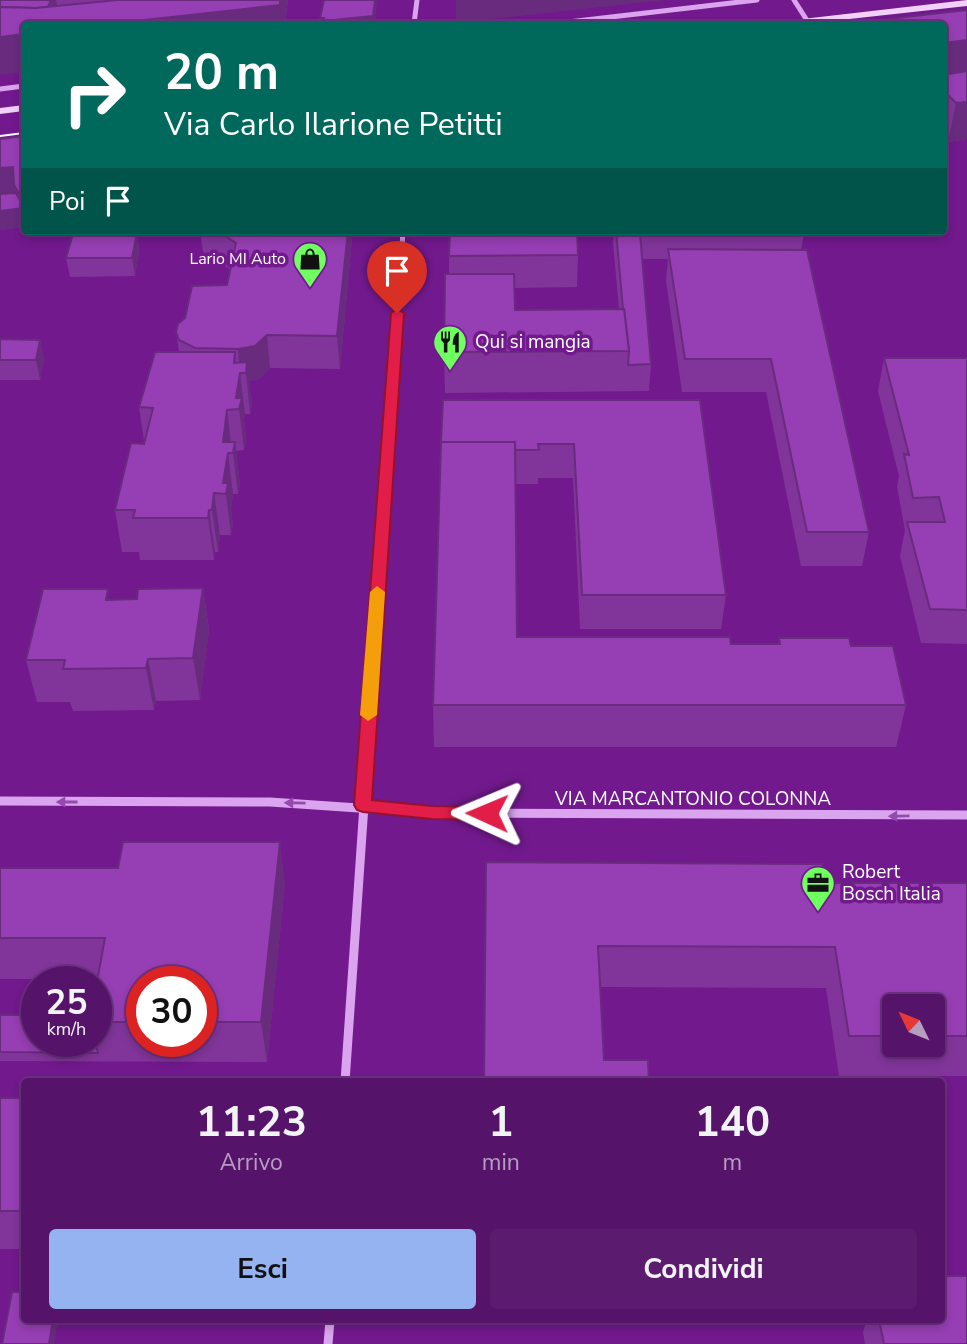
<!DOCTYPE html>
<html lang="it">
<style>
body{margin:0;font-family:"Nunito Sans",sans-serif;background:#5b1c70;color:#f1f3f6;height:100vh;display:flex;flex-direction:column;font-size:26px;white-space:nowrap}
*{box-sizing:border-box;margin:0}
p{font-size:23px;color:#b69ec1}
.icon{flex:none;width:38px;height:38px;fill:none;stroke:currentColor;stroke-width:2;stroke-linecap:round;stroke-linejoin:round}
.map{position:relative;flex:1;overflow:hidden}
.sheet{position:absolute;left:21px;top:1078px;width:924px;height:245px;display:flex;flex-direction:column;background:#55136a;border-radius:7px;box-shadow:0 4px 10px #0003,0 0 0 2px #6b327e}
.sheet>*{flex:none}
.top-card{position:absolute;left:21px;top:21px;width:926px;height:214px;border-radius:7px;box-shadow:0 4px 10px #0003,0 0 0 2px #6b327e;background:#00695c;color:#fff;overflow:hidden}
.needle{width:46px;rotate:313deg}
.fabs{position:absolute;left:882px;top:994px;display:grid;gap:14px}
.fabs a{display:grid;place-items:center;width:63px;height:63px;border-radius:7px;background:#55136a;box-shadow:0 4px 10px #0003,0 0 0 2px #6b327e;font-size:35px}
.speed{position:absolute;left:21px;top:966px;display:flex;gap:14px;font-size:35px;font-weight:700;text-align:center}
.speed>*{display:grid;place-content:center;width:91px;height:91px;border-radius:50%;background:#55136a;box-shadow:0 4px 10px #0003,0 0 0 2px #6b327e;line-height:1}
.speed small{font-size:18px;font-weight:400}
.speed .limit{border:10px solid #d22;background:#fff;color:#111}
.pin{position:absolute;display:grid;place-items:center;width:60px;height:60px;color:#fff;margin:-72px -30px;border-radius:50% 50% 50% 0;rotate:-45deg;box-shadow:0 0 7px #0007}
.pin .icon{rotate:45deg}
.me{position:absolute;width:77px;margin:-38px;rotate:271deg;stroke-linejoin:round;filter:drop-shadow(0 0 5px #0008)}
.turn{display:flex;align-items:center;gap:24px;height:147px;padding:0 28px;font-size:32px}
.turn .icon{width:91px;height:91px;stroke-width:2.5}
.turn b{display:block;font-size:49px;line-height:60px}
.then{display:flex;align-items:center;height:66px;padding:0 28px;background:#0003;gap:14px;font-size:26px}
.eta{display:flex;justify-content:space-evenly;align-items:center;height:119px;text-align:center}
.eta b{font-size:42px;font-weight:700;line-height:49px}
.cta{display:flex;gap:14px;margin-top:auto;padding:14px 28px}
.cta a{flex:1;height:80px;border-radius:7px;background:#95b2f1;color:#111;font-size:28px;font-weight:700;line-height:80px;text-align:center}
.cta a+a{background:#5b1c70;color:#f1f3f6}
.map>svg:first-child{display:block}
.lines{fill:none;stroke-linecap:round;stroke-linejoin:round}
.street-far2{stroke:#dba4ee;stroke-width:5}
.street-far1{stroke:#dba4ee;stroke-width:6}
.street{stroke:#dba4ee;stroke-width:9}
.secondary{fill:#f1d1fa;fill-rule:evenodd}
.tram{stroke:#fff;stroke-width:2}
.wall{fill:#81359a;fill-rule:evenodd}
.shaded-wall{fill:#692b7d}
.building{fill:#963eb3;stroke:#692b7d;stroke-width:2}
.oneway{fill:#964aaf}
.route{fill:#e11d48;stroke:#92132f;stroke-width:2}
.slow{fill:#f59e0b}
.labels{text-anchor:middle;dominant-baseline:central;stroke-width:7;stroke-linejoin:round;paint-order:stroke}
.far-poi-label{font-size:16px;fill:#fff;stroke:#71198d;text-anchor:end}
.poi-label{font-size:19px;fill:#fff;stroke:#71198d;text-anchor:start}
.street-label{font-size:19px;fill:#fff;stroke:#71198d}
</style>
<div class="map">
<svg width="967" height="1344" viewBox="0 0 967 1344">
<rect width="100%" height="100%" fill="#71198d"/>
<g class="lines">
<g class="street-far2">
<path d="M 794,0 L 808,22"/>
<path d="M 414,24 L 417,0"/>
<path d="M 551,24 L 757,0"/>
<path d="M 0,89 L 24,86"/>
<path d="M 396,339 L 403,231"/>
</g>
<path class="street-far1" d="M 366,777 L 396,337"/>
<g class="street">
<path d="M 0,801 L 270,802 L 432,813 L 967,815"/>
<path d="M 345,1082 L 366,776"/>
<path d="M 328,1344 L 330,1320"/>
</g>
<g class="secondary">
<path d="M 967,0 L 967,6 L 804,24 L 780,24 L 785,21 Z"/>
<path d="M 24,105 L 24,111 L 0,114 L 0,108 Z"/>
</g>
<path class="tram" d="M 0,136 L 24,133"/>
</g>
<g class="wall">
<path d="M 0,0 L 288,0 L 285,24 L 24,24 Z"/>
<path d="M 967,10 L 967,139 L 948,142 L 943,136 L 943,24 L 879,24 L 879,20 Z"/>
<path d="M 320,18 L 375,24 L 321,24 Z"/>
<path d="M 24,136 L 24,227 L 0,230 Z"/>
<path d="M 200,231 L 352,231 L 352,239 L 340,369 L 270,368 L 259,379 L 249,381 L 252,403 L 250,414 L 245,414 L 244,420 L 246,439 L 244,450 L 236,451 L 240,484 L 238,494 L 233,494 L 231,509 L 233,525 L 231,535 L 220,535 L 218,552 L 215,552 L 214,560 L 140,560 L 139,552 L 122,552 L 115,510 L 144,441 L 139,407 L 179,352 L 176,332 L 227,285 L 231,270 L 203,252 Z"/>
<path d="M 614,231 L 804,234 L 801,250 L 869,532 L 862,566 L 801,566 L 766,392 L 682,392 L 666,281 L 668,259 L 642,259 L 651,364 L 649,391 L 445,393 L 444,352 L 449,274 L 449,256 L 578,255 L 577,287 L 515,288 L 515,310 L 619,309 L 613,243 Z"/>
<path d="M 137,233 L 139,251 L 135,276 L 70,277 L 66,258 Z"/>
<path d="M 0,339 L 40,340 L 44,359 L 40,380 L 0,380 Z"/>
<path d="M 884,358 L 967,358 L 967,644 L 921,643 L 900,556 L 905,530 L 897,487 L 899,476 L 878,391 Z"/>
<path d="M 700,400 L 726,595 L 721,629 L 580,629 L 573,478 L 538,478 L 538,484 L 515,484 L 517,637 L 731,644 L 778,644 L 779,638 L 851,646 L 906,705 L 896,747 L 434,747 L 433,705 L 441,442 Z"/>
<path d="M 203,588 L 209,630 L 200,700 L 156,701 L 154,710 L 73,711 L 70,702 L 37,702 L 26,660 L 110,600 L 137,599 Z"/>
<path d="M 486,862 L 825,883 L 967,883 L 967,1076 L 839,1076 L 826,988 L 600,987 L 604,1060 L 484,1082 ZM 894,1006 L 933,1006 L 933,1045 L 894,1045 Z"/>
<path d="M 0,868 L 285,883 L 267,1062 L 0,1061 L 0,1015 L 37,1041 L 96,1041 L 96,987 L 98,979 L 0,979 ZM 142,982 L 201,982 L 201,1041 L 142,1041 Z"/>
<rect x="0" y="1098" width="24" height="151"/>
<path d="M 867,1320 L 942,1320 L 967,1344 L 865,1344 L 863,1332 Z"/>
</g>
<g class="shaded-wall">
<path d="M 51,0 L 56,0 L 58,9 L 40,24 Z"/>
<path d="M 280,0 L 288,0 L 285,24 L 108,24 Z"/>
<path d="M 375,0 L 377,0 L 375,24 L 324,24 L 324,21 Z"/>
<path d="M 456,0 L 665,0 L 456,23 Z"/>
<path d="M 24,34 L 24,72 L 0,75 L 0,37 Z"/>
<path d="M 967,40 L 967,76 L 943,80 L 943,43 Z"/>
<path d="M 967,102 L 967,139 L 948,142 L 956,103 Z"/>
<path d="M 13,167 L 16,193 L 0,195 L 0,168 Z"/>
<path d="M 24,208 L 24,227 L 0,230 L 0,211 Z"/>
<path d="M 348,231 L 352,231 L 352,239 L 340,369 L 337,336 Z"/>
<path d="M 137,233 L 139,251 L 135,276 L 132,258 Z"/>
<path d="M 267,335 L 270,368 L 259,379 L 249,381 L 252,403 L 250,414 L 246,373 L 240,373 L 238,349 Z"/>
<path d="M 40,340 L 44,359 L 40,380 L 36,360 Z"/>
<path d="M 235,352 L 238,385 L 240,373 L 245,414 L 244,420 L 246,439 L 244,450 L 239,409 L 238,409 L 234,363 Z"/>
<path d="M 227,410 L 232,451 L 228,453 L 233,494 L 231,509 L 233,525 L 231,535 L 226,494 L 223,483 L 223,442 Z"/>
<path d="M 235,442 L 240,484 L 238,494 L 233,453 Z"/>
<path d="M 214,493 L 220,535 L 218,552 L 212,510 Z"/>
<path d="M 209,510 L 215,552 L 214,560 L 208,518 Z"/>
<path d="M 203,588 L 209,630 L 200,700 L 193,658 Z"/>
<path d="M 148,659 L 156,701 L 154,710 L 146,668 Z"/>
<path d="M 280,842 L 285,883 L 267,1062 L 261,1022 Z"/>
<path d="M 53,1320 L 58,1320 L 54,1344 L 49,1344 Z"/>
</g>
<g class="building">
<path d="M 0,0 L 51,0 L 48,7 L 36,8 L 0,7 Z"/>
<path d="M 117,0 L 280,0 L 280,5 L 108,24 L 24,24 L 24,34 L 0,37 L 0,7 L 36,8 Z"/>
<path d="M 324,0 L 375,0 L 373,16 L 324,21 L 324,18 L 320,18 Z"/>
<path d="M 967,10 L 967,40 L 943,43 L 943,24 L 883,24 L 879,20 Z"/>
<path d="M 967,71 L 967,102 L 956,103 L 943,90 L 943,75 Z"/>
<path d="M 24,136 L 24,201 L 23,201 L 14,185 L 13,167 L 0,168 L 0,139 Z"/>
<path d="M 16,193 L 24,208 L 0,211 L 0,194 Z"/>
<path d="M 217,231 L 348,231 L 337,336 L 267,335 L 255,346 L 238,349 L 195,348 L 179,340 L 176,332 L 178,324 L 185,318 L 192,286 L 227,285 L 236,243 Z"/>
<path d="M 450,231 L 577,231 L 578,255 L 449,256 Z"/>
<path d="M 616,231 L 803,231 L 804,234 L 640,233 L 651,364 L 628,365 L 629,351 L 624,309 L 623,309 Z"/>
<path d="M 137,233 L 132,258 L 66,258 L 73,234 Z"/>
<path d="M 668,249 L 807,250 L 869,532 L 807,532 L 771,359 L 685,359 Z"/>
<path d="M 445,274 L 514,274 L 515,310 L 624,309 L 629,351 L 444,352 Z"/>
<path d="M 0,339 L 40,340 L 36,360 L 0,360 Z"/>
<path d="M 155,352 L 235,352 L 234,363 L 247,362 L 246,373 L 240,373 L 236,398 L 242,398 L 239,409 L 227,410 L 223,442 L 235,442 L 233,453 L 228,453 L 223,483 L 228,483 L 226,494 L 214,493 L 212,510 L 209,510 L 208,518 L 133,518 L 135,510 L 115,510 L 131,443 L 144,444 L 153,408 L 139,407 Z"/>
<path d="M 884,358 L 967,358 L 967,610 L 930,609 L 907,522 L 945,522 L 939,497 L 913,498 L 904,454 L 909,455 Z"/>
<path d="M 443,400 L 700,400 L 726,595 L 582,595 L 574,444 L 538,444 L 539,450 L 515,450 L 515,442 L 441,442 Z"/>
<path d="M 441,442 L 515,442 L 517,637 L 730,637 L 731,644 L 780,644 L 779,638 L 849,638 L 851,646 L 893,646 L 906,705 L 433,705 Z"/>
<path d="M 203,588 L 193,658 L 148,659 L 146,668 L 63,669 L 65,660 L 26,660 L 43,589 L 108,589 L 106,600 L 137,599 L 138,589 Z"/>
<path d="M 123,842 L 280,842 L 261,1022 L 201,1022 L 201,982 L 142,982 L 142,1022 L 96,1022 L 96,987 L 105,938 L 0,938 L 0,868 L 118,868 Z"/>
<path d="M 486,862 L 822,864 L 825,883 L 967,883 L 967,1036 L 933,1036 L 933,1006 L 894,1006 L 894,1036 L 849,1036 L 835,947 L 598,946 L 604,1060 L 648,1060 L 649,1082 L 484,1082 Z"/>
<path d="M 0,1015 L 37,1015 L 37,1041 L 95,1041 L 98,1053 L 0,1052 Z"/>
<rect x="0" y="1098" width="24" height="113"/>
<path d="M 942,1276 L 967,1276 L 967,1344 L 884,1344 L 879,1320 L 942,1320 Z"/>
<path d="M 12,1292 L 24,1292 L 24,1320 L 53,1320 L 49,1344 L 2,1344 Z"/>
</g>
<defs><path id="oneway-solid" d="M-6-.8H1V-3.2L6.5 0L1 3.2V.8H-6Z" transform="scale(1.75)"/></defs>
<g class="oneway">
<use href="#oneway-solid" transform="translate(67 802) rotate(-180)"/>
<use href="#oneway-solid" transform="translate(295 803) rotate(-179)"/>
<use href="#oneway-solid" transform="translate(899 816) rotate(179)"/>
</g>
<path class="route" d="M 397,309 L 404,313 L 372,800 L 432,806 L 487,807 L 493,809 L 495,813 L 493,818 L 487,820 L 432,819 L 363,812 L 357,810 L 354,805 L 391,313 Z"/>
<path class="slow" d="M 377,586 L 385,592 L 377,715 L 368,721 L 360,715 L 370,592 Z"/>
<defs>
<g id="shop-pin" transform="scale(1.75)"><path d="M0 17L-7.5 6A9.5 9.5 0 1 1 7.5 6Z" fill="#70ff61" stroke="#71198d"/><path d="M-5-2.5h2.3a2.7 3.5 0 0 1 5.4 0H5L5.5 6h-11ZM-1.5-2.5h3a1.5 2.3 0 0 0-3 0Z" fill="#111"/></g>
<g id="restaurant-pin" transform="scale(1.75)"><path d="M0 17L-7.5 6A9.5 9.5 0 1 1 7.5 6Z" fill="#70ff61" stroke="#71198d"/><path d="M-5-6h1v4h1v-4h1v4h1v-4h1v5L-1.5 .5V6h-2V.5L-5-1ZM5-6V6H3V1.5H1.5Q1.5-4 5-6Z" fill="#111"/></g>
<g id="office-pin" transform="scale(1.75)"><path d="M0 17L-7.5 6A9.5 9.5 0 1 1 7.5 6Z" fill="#70ff61" stroke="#71198d"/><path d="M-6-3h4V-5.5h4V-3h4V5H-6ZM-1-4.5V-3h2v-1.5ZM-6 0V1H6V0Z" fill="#111"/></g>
</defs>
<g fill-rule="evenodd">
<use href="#shop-pin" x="310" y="259"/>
<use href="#restaurant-pin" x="450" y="342"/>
<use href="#office-pin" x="818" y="883"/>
</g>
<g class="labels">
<g class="far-poi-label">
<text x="286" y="259">Lario MI Auto</text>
</g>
<g class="poi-label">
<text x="475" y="342">Qui si mangia</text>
<text x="842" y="872">Robert<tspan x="842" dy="22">Bosch Italia</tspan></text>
</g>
<g class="street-label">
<text x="693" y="799">VIA MARCANTONIO COLONNA</text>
</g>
</g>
</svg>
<div class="fabs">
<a><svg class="needle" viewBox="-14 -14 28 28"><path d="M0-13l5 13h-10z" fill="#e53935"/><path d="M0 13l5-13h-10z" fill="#b69ec1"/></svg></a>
</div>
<div class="speed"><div>25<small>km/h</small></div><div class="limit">30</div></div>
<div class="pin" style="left:397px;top:313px;background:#d93025"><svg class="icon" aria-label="arrive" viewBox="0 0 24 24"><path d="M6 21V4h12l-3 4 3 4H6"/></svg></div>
<svg class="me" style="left:487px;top:813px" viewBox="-20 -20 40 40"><path d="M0-17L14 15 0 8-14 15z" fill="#e11d48" stroke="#fff" stroke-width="4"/></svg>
<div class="top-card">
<div class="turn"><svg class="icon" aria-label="right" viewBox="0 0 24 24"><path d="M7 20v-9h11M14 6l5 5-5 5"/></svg><div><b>20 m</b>Via Carlo Ilarione Petitti</div></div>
<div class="then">Poi<svg class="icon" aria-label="arrive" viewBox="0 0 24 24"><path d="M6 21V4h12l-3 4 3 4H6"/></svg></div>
</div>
<section class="sheet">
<div class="eta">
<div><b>11:23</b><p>Arrivo</p></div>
<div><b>1</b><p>min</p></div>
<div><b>140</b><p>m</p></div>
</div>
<div class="cta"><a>Esci</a><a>Condividi</a></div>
</section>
</div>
